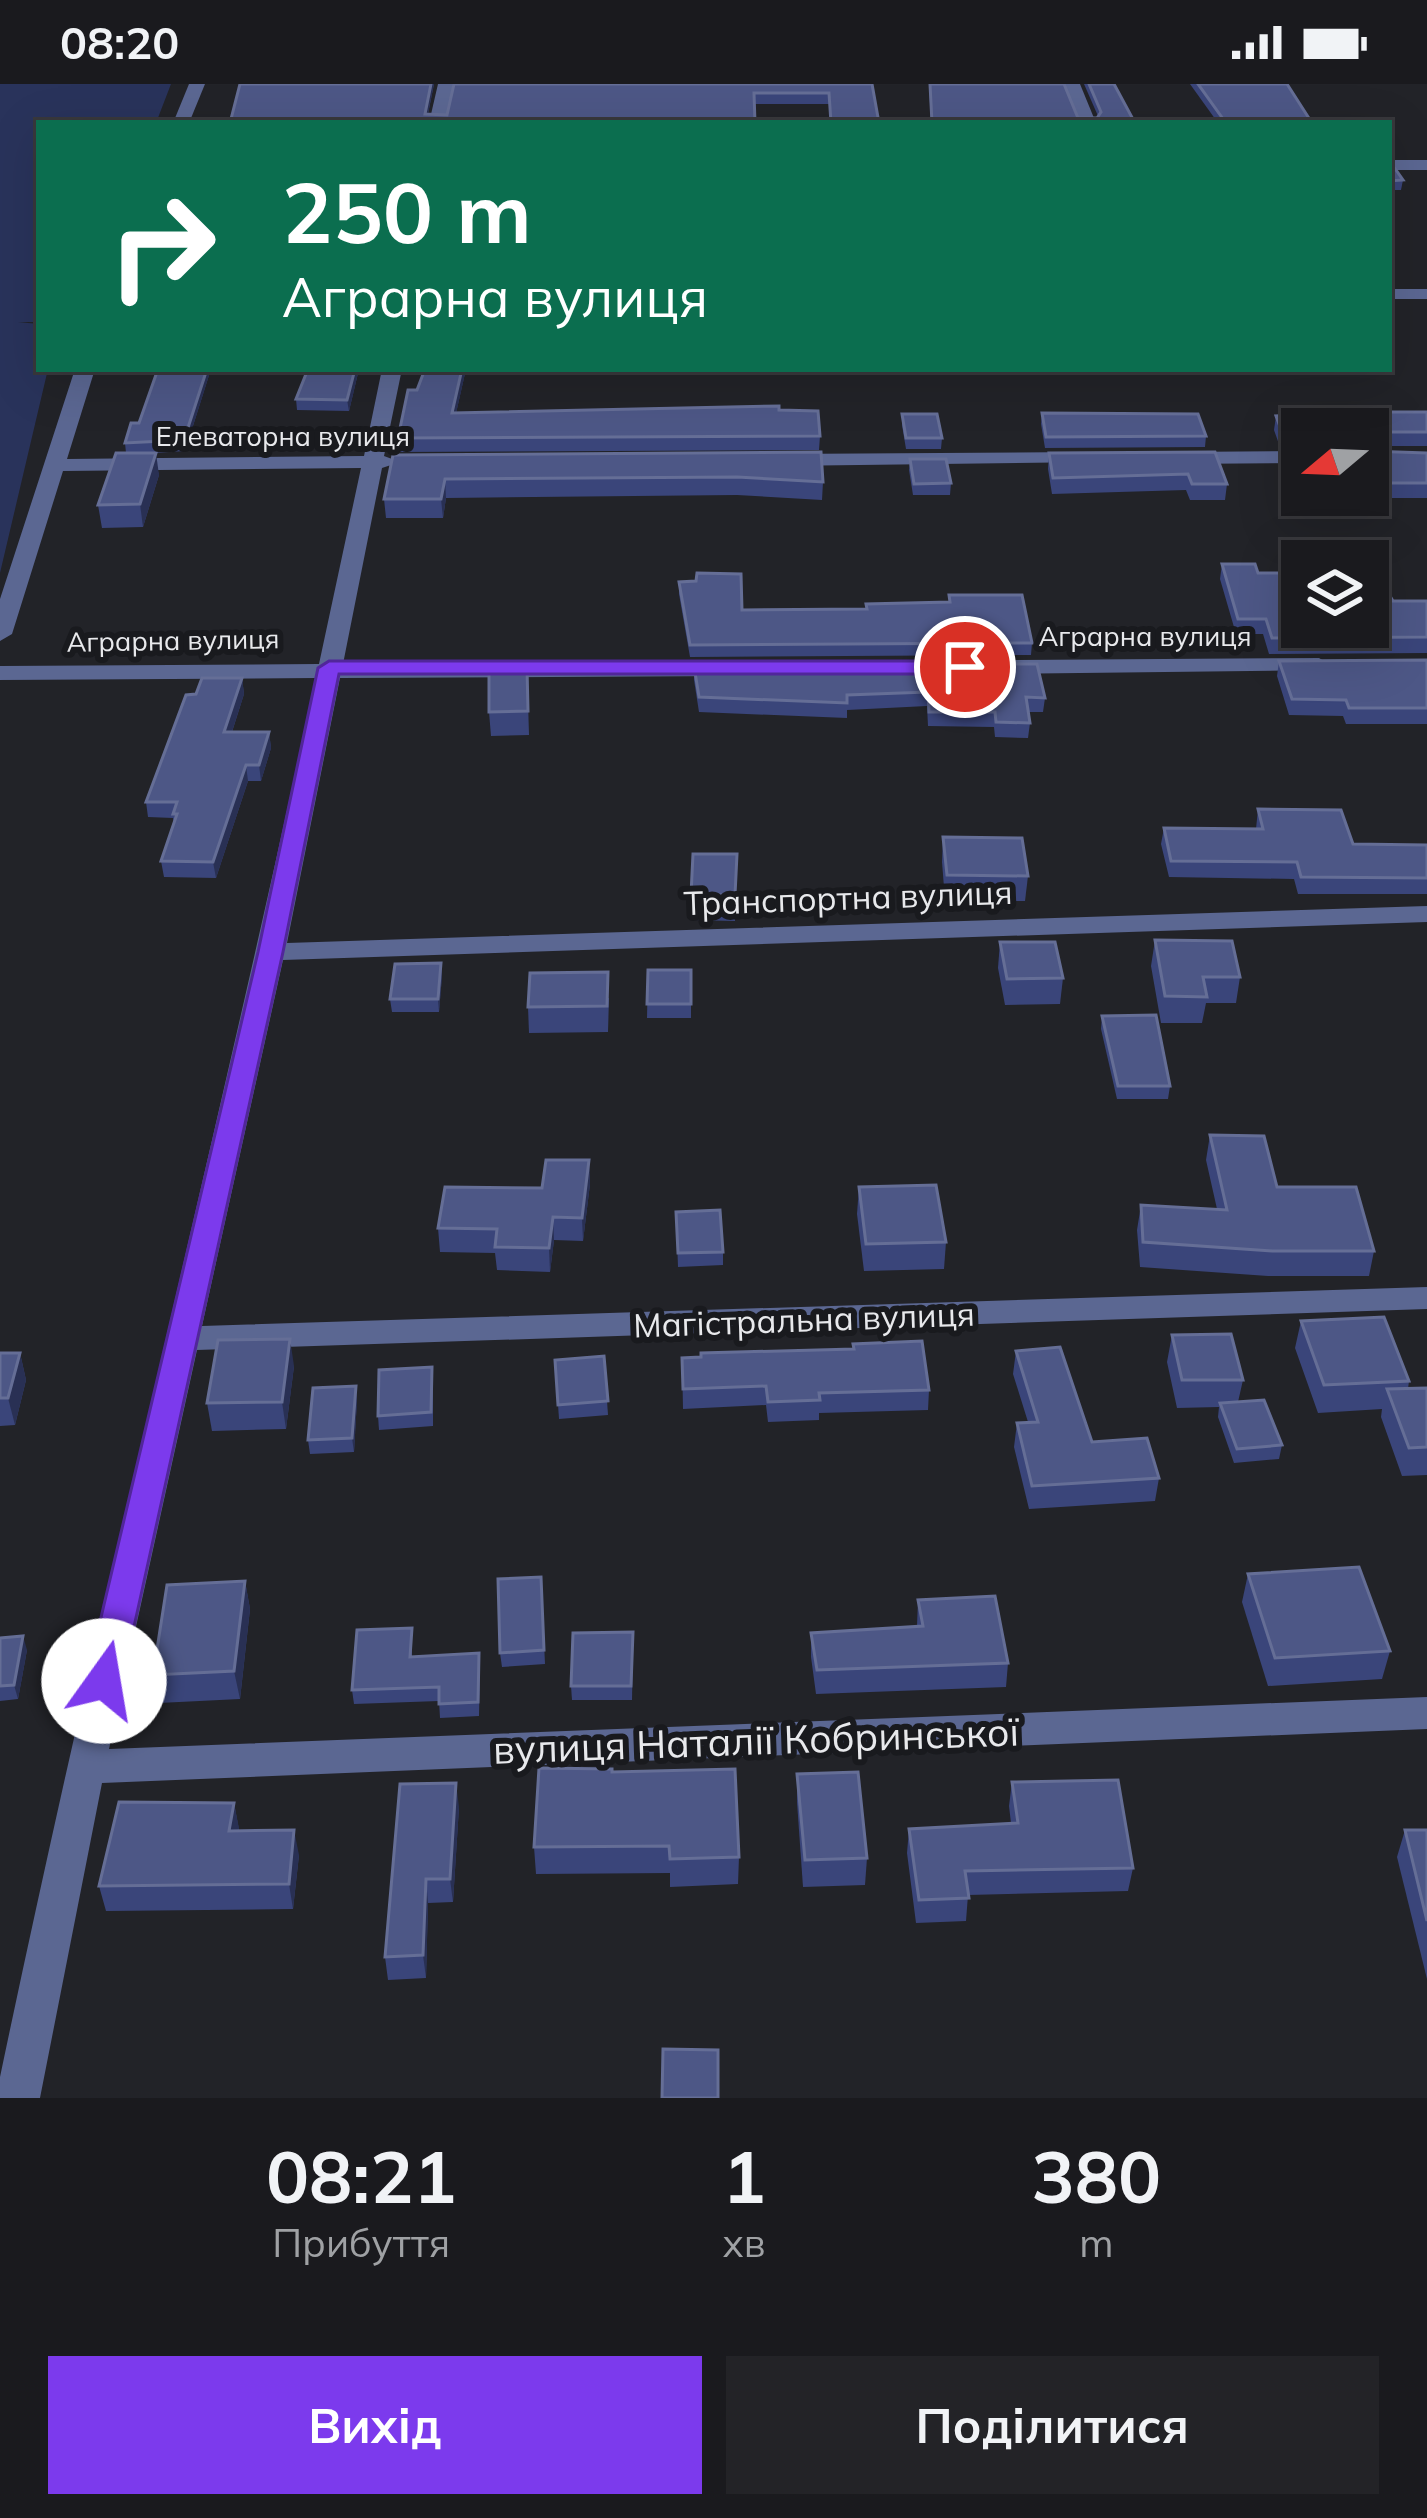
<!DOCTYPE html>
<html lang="uk">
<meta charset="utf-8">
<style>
body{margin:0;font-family:Mulish,sans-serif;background:#232327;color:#f1f3f6;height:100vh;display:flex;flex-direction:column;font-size:45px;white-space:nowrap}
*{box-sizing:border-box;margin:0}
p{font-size:39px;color:#9fa1a4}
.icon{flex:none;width:66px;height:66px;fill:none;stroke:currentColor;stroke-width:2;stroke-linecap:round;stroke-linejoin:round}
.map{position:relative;height:2014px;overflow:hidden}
.panel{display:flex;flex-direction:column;background:#1a1a1e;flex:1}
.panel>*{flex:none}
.guide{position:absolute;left:36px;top:36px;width:1356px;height:252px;border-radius:0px;box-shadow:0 12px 48px #0002,0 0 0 3px #38383c;background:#0b6e4f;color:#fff;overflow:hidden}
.needle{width:78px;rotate:251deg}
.fabs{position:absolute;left:1281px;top:324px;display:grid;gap:24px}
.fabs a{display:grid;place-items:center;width:108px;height:108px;border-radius:0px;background:#1a1a1e;box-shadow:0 12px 48px #0002,0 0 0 3px #38383c;font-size:60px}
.pin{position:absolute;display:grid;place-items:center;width:102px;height:102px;color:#fff;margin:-51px;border:6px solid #fff;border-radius:50%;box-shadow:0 3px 12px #0007}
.me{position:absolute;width:132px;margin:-66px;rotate:13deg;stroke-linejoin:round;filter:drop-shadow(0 0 9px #0008)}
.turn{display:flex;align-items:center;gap:42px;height:252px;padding:0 48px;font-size:54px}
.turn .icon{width:156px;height:156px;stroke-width:2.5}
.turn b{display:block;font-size:84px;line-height:102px}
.eta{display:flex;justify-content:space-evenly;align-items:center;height:204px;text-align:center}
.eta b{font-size:72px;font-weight:700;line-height:84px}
.primary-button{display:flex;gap:24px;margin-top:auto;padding:24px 48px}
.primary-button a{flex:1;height:138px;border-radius:0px;background:#7c3aed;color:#fff;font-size:48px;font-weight:700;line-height:138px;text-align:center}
.primary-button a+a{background:#232327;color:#f1f3f6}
.status{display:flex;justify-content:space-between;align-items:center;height:84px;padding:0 60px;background:#1a1a1e;direction:ltr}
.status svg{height:33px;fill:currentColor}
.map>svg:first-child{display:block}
.green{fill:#29335b}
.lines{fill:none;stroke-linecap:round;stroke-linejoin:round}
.minor{fill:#5b6792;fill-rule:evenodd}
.tertiary{fill:#5b6792;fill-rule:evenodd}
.wall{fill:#3a457a}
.shaded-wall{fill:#293054}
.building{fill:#4d5786;stroke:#656e96;stroke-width:3}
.route{fill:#7c3aed;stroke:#51269a;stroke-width:3}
.labels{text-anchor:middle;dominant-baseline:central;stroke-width:12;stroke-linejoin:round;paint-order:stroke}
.far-street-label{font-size:27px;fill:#e8e9ec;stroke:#191a1e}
.street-label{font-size:33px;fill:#e8e9ec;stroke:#191a1e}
.near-street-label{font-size:39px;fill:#e8e9ec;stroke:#191a1e}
</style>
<div class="status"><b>08:20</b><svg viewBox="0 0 49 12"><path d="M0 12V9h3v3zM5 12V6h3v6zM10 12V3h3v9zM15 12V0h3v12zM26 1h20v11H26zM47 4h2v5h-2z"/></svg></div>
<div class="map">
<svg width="1427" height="2014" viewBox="0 0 1427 2014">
<rect width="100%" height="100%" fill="#222328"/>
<path class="green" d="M 0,0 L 171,0 L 156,39 L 39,39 L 39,238 L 18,238 L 39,240 L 39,285 L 48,285 L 0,489 Z"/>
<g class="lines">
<g class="minor">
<path d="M 189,0 L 205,0 L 189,39 L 173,39 Z"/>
<path d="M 438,0 L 454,0 L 445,39 L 429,39 Z"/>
<path d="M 1064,0 L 1080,0 L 1096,39 L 1080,39 Z"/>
<rect x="1389" y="76" width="38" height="10"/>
<path d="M 75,285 L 95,285 L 67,375 L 364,372 L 382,285 L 402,285 L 384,372 L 400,378 L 382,384 L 343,580 L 731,578 L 743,585 L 731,592 L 340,594 L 287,859 L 1427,822 L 1427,838 L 283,876 L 202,1242 L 1427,1203 L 1427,1225 L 197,1266 L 109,1665 L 1427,1613 L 1427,1645 L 102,1699 L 40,2014 L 0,2014 L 0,1993 C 98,1525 215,1062 316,594 L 0,596 L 0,582 L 319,580 L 361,384 L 63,387 L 12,550 L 0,557 L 0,515 Z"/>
<path d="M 1302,367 L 1302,379 L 1176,380 L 1166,374 L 1176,368 Z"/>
<path d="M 1086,368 L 1096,374 L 1093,378 L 780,382 L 770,376 L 780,370 Z"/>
<path d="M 1319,574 L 1331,581 L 1327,586 L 1001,590 L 989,583 L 1001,576 Z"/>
</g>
<rect class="tertiary" x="1389" y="205" width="38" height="10"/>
</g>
<g class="wall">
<path d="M 240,0 L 434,0 L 428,30 L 447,31 L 872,0 L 829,20 L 754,20 L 230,39 Z"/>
<path d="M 929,0 L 1064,0 L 1078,34 L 1097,34 L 1098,32 L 1084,0 L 1114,0 L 1135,39 L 931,39 Z"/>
<path d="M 1190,0 L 1287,0 L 1312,39 L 1218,39 Z"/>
<path d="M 1389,76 L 1403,96 L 1401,106 L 1389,106 Z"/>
<path d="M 211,285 L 185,367 L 153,369 L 159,391 L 143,443 L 102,444 L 98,421 L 126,369 L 125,359 L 139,339 Z"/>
<path d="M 359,285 L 349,327 L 297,326 L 296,315 Z"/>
<path d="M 425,285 L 466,285 L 456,329 L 779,326 L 820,352 L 819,366 L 399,368 L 398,354 Z"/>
<path d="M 1427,328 L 1427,362 L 1368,362 L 1302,345 L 1302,362 L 1280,363 L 1274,346 L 1276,332 Z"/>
<path d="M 1042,329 L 1206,352 L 1205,363 L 1045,364 L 1041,340 Z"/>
<path d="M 902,330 L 942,354 L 941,365 L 906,365 L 902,341 Z"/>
<path d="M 1368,367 L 1427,369 L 1427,414 L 1377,414 L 1372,405 L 1368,405 Z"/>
<path d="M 1215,368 L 1227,400 L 1225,416 L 1190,416 L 1186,406 L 1052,410 L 1048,385 L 1049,369 Z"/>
<path d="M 1302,368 L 1302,405 L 1297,405 L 1288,384 L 1291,369 Z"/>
<path d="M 393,371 L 823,398 L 822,416 L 737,411 L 446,414 L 443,434 L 386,434 L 384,415 Z"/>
<path d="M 910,375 L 951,399 L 950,411 L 913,411 L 909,386 Z"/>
<path d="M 1222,480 L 1258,489 L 1302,543 L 1393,517 L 1427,517 L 1427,569 L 1269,570 L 1263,550 L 1236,550 L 1220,495 Z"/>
<path d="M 679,498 L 742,526 L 866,525 L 949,518 L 949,511 L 1032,559 L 1031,571 L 690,573 L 679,510 Z"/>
<path d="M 1427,576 L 1427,640 L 1346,640 L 1343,632 L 1289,631 L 1277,592 L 1279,577 Z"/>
<path d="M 694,582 L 1045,614 L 1043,628 L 1028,628 L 1030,639 L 1028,654 L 995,653 L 994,643 L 928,642 L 927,622 L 847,626 L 847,634 L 699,628 L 694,596 Z"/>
<path d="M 527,583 L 529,651 L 491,652 L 489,628 Z"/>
<path d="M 242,594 L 244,610 L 232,648 L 269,648 L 271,664 L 261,697 L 248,697 L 216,794 L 164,793 L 161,777 L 174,739 L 173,734 L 148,733 L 146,718 L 196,610 Z"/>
<path d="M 1258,725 L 1353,760 L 1427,761 L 1427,810 L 1298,810 L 1294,795 L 1169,793 L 1161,760 L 1164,744 L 1256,745 Z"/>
<path d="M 943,753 L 1028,792 L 1025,817 L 945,816 L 942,778 Z"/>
<path d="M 737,770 L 735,837 L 692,836 L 691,811 Z"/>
<path d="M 1155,856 L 1240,893 L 1236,919 L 1206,919 L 1202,939 L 1161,939 L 1151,882 Z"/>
<path d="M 1000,858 L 1063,894 L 1060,920 L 1005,921 L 998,884 Z"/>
<path d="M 441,879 L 442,892 L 439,928 L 392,928 L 390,915 Z"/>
<path d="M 648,886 L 691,886 L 691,934 L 647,934 Z"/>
<path d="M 609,914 L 608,948 L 529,949 L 528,923 Z"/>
<path d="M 1102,932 L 1170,1002 L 1168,1015 L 1117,1015 L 1101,945 Z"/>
<path d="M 1210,1051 L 1277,1103 L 1374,1167 L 1369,1192 L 1268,1192 L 1140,1183 L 1137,1146 L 1141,1121 L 1217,1125 L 1206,1076 Z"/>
<path d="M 589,1076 L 590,1100 L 583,1157 L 554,1156 L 550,1188 L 497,1186 L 495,1169 L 440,1168 L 438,1144 L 542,1104 Z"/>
<path d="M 859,1103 L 946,1158 L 944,1185 L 864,1187 L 857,1130 Z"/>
<path d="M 676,1128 L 723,1168 L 723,1181 L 678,1183 Z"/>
<path d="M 1301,1237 L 1409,1297 L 1408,1305 L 1427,1304 L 1427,1391 L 1402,1392 L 1381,1333 L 1382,1325 L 1318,1329 L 1295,1264 Z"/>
<path d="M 1172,1251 L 1243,1296 L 1238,1318 L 1282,1361 L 1279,1375 L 1234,1379 L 1218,1333 L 1219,1323 L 1177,1324 L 1167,1278 Z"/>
<path d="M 1016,1267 L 1092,1358 L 1159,1394 L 1155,1417 L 1029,1425 L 1014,1363 L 1017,1339 L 1028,1338 L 1013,1290 Z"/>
<path d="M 0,1269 L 20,1269 L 26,1296 L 15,1341 L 0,1342 Z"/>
<path d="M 604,1272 L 608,1331 L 559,1335 L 555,1276 Z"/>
<path d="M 682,1274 L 929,1306 L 928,1326 L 819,1329 L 819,1336 L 768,1338 L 766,1321 L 683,1325 Z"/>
<path d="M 294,1282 L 286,1345 L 212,1347 L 207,1319 Z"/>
<path d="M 433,1297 L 433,1342 L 379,1346 L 378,1332 Z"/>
<path d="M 357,1316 L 354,1368 L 310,1370 L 308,1356 Z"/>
<path d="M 1248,1490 L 1390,1567 L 1382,1595 L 1268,1602 L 1242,1518 Z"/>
<path d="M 541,1493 L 545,1580 L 502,1583 L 500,1569 Z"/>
<path d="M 245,1497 L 250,1525 L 240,1615 L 159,1619 L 153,1591 Z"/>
<path d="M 918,1516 L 1008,1579 L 1006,1603 L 816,1610 L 811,1573 L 811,1549 L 917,1542 Z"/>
<path d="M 412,1544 L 412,1572 L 480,1583 L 479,1632 L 440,1634 L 439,1617 L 354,1620 L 352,1606 Z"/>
<path d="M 0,1554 L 27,1566 L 18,1615 L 0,1617 Z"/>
<path d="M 633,1563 L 632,1616 L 572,1616 L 571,1602 Z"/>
<path d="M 612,1688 L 739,1773 L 738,1800 L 670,1803 L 670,1789 L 536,1790 L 534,1763 Z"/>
<path d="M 797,1690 L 867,1774 L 865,1801 L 803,1803 L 797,1718 Z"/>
<path d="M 1012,1698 L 1133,1784 L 1128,1807 L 968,1811 L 966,1837 L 916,1839 L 907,1769 L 909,1745 L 1011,1739 L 1009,1722 Z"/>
<path d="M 234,1719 L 239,1746 L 299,1771 L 293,1825 L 106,1827 L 99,1802 Z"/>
<path d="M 459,1723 L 453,1818 L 428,1819 L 426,1894 L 388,1896 L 385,1873 Z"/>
<path d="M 1405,1746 L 1427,1746 L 1427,1895 L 1397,1773 Z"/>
</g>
<g class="shaded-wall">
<path d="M 431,0 L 434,0 L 426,39 L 425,30 Z"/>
<path d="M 207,285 L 211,285 L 185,367 L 184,356 Z"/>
<path d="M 355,285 L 359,285 L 349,327 L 347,316 Z"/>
<path d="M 462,285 L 466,285 L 453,343 L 452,329 Z"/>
<path d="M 156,369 L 159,391 L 143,443 L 140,420 Z"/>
<path d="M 445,395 L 446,414 L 443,434 L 441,415 Z"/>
<path d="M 242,594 L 244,610 L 227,663 L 224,648 Z"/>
<path d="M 269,648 L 271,664 L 261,697 L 259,681 Z"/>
<path d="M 246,681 L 248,697 L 216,794 L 213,778 Z"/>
<path d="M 441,879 L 442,892 L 439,928 L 438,915 Z"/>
<path d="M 589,1076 L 590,1100 L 583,1157 L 582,1134 Z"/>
<path d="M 553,1133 L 554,1156 L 550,1188 L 549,1164 Z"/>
<path d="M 290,1255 L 294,1282 L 286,1345 L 282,1318 Z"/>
<path d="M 20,1269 L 26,1296 L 15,1341 L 8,1314 Z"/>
<path d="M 356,1302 L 357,1316 L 354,1368 L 352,1354 Z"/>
<path d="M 245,1497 L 250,1525 L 240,1615 L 234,1587 Z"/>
<path d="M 23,1552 L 27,1566 L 18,1615 L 14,1601 Z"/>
<path d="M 456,1699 L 459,1723 L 453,1818 L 450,1795 Z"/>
<path d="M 234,1719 L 239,1744 L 234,1772 L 229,1747 Z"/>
<path d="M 294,1746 L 299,1771 L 293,1825 L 289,1800 Z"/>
<path d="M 426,1795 L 428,1819 L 426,1894 L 423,1871 Z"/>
</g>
<g class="building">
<path d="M 240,0 L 431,0 L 425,30 L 447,31 L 454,0 L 872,0 L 879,39 L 831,39 L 829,9 L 754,9 L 755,39 L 230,39 Z"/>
<path d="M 930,0 L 1064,0 L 1078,34 L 1097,34 L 1101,28 L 1089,0 L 1114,0 L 1135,39 L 932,39 Z"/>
<path d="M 1198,0 L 1287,0 L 1312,39 L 1226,39 Z"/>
<path d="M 1389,76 L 1403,96 L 1389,97 Z"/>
<path d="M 158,285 L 207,285 L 184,356 L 125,359 L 131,339 L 139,339 Z"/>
<path d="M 308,285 L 355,285 L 347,316 L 296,315 Z"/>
<path d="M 425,285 L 462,285 L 452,329 L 779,322 L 779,326 L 818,327 L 820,352 L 398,354 L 408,306 L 417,306 Z"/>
<path d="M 1369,328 L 1427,328 L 1427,348 L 1371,348 L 1368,350 L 1368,345 L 1302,345 L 1302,348 L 1282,348 L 1276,332 Z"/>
<path d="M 1042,329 L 1198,330 L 1206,352 L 1046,353 Z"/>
<path d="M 902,330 L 937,330 L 942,354 L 906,354 Z"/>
<path d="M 1368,367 L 1427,369 L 1427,399 L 1379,399 L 1375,390 L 1368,390 Z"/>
<path d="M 821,368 L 823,398 L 737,393 L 445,395 L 441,415 L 384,415 L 393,371 Z"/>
<path d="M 1215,368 L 1227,400 L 1192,400 L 1188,390 L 1053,394 L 1049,369 Z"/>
<path d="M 1302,368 L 1302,390 L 1299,390 L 1291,369 Z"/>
<path d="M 116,369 L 156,369 L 140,420 L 98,421 Z"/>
<path d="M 910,375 L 946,375 L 951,399 L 914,400 Z"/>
<path d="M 1222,480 L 1255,480 L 1258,489 L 1302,489 L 1302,543 L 1368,543 L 1368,512 L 1390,512 L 1393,517 L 1427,517 L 1427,553 L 1272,554 L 1266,535 L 1238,535 Z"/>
<path d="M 697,489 L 741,490 L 742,526 L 867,525 L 866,520 L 950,518 L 949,511 L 1022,511 L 1032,559 L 690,561 L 679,498 L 696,497 Z"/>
<path d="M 1427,576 L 1427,624 L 1349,624 L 1346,616 L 1292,615 L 1279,577 Z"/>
<path d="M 1037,580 L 1045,614 L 1026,613 L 1030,639 L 996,638 L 995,628 L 929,628 L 928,608 L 847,611 L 847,619 L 699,613 L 694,582 Z"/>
<path d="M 527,583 L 528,627 L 489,628 L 489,584 Z"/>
<path d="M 202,594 L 242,594 L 224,648 L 269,648 L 259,681 L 246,681 L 213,778 L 161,777 L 177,730 L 173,730 L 177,718 L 146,718 L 186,611 L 196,610 Z"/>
<path d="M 1258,725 L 1341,726 L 1353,760 L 1427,761 L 1427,794 L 1301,793 L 1297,778 L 1171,777 L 1164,744 L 1263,745 Z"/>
<path d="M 943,753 L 1022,754 L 1028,792 L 947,791 Z"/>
<path d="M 693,770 L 737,770 L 735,811 L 691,811 Z"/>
<path d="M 1155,856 L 1232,857 L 1240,893 L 1203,893 L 1207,913 L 1165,912 Z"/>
<path d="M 1000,858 L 1055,858 L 1063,894 L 1007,895 Z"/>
<path d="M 441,879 L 438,915 L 390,915 L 395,880 Z"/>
<path d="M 648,886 L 691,886 L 691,920 L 647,920 Z"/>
<path d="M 608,888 L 607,922 L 528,923 L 530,889 Z"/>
<path d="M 1156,931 L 1170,1002 L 1118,1002 L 1102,932 Z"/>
<path d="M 1210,1051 L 1264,1052 L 1277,1103 L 1356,1103 L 1374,1167 L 1272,1167 L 1143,1158 L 1141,1121 L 1227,1126 Z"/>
<path d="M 546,1076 L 589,1076 L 582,1134 L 553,1133 L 549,1164 L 495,1163 L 497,1145 L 438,1144 L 445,1103 L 542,1104 Z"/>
<path d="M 936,1101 L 946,1158 L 866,1160 L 859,1103 Z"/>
<path d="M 720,1126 L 723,1168 L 678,1169 L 676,1128 Z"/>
<path d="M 1384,1233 L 1409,1297 L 1324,1301 L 1301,1237 Z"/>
<path d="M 1231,1250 L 1243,1296 L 1182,1296 L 1172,1251 Z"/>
<path d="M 290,1255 L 282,1318 L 207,1319 L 218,1256 Z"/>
<path d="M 922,1257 L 929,1306 L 819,1309 L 820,1316 L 768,1318 L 766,1302 L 683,1305 L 682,1274 L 701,1273 L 701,1269 L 854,1265 L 853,1260 Z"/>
<path d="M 1060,1263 L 1092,1358 L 1147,1354 L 1159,1394 L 1032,1402 L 1017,1339 L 1038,1338 L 1016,1267 Z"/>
<path d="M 0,1269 L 20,1269 L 8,1314 L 0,1314 Z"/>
<path d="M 604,1272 L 608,1317 L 558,1321 L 555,1276 Z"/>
<path d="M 432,1283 L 431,1328 L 378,1332 L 379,1286 Z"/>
<path d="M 356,1302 L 352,1354 L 308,1356 L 313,1304 Z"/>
<path d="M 1427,1304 L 1427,1363 L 1409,1364 L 1387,1305 Z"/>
<path d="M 1264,1316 L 1282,1361 L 1237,1365 L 1220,1319 Z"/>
<path d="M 1359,1483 L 1390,1567 L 1275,1574 L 1248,1490 Z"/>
<path d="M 541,1493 L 544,1566 L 500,1569 L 498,1495 Z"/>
<path d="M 245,1497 L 234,1587 L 153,1591 L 167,1501 Z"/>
<path d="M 995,1512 L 1008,1579 L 817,1586 L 811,1549 L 923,1542 L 918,1516 Z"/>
<path d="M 412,1544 L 410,1573 L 479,1569 L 478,1618 L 439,1620 L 439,1603 L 352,1606 L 357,1546 Z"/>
<path d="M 633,1548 L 631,1602 L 571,1602 L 573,1549 Z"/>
<path d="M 23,1552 L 14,1601 L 0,1602 L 0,1554 Z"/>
<path d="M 539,1684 L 612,1685 L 612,1688 L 735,1685 L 739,1773 L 670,1775 L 669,1762 L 534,1763 Z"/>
<path d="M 858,1688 L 867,1774 L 805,1776 L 797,1690 Z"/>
<path d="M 1118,1696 L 1133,1784 L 965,1787 L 969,1814 L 919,1816 L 909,1745 L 1018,1739 L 1012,1698 Z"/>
<path d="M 456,1699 L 450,1795 L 426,1795 L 423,1871 L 385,1873 L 400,1700 Z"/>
<path d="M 119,1718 L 234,1719 L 229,1747 L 294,1746 L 289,1800 L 99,1802 Z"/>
<path d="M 1405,1746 L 1427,1746 L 1427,1837 Z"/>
<path d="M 663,1965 L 718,1966 L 718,2014 L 662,2014 Z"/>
</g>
<path class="route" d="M 329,577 L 965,577 L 976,583 L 965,590 L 339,590 L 283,868 L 122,1597 L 117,1607 L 104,1611 L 92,1607 L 86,1597 L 258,868 L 318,584 Z"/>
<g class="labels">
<g class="far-street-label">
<text x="283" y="352">Елеваторна вулиця</text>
<text x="1145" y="552">Аграрна вулиця</text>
<text transform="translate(173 556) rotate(-1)">Аграрна вулиця</text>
</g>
<g class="street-label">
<text transform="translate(848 813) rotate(-2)">Транспортна вулиця</text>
<text transform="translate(804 1235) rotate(-2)">Магістральна вулиця</text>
</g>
<g class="near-street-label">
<text transform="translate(756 1656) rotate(-2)">вулиця Наталії Кобринської</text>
</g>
</g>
</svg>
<div class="fabs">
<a><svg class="needle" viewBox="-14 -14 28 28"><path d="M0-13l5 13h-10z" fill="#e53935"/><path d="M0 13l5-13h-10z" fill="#9fa1a4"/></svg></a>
<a><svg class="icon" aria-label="layers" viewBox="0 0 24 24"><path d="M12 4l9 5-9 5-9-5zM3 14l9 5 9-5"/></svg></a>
</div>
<div class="pin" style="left:965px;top:583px;background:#d93025"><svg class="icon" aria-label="arrive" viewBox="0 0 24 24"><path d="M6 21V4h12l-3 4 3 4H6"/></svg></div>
<svg class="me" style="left:104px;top:1597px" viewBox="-20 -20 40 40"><circle r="19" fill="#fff"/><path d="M0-13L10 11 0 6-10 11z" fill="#7c3aed"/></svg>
<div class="guide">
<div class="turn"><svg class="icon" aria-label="right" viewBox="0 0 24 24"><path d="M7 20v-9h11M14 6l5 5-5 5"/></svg><div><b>250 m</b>Аграрна вулиця</div></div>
</div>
</div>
<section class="panel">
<div class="eta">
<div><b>08:21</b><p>Прибуття</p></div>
<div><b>1</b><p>хв</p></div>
<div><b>380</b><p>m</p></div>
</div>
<div class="primary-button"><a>Вихід</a><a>Поділитися</a></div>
</section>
